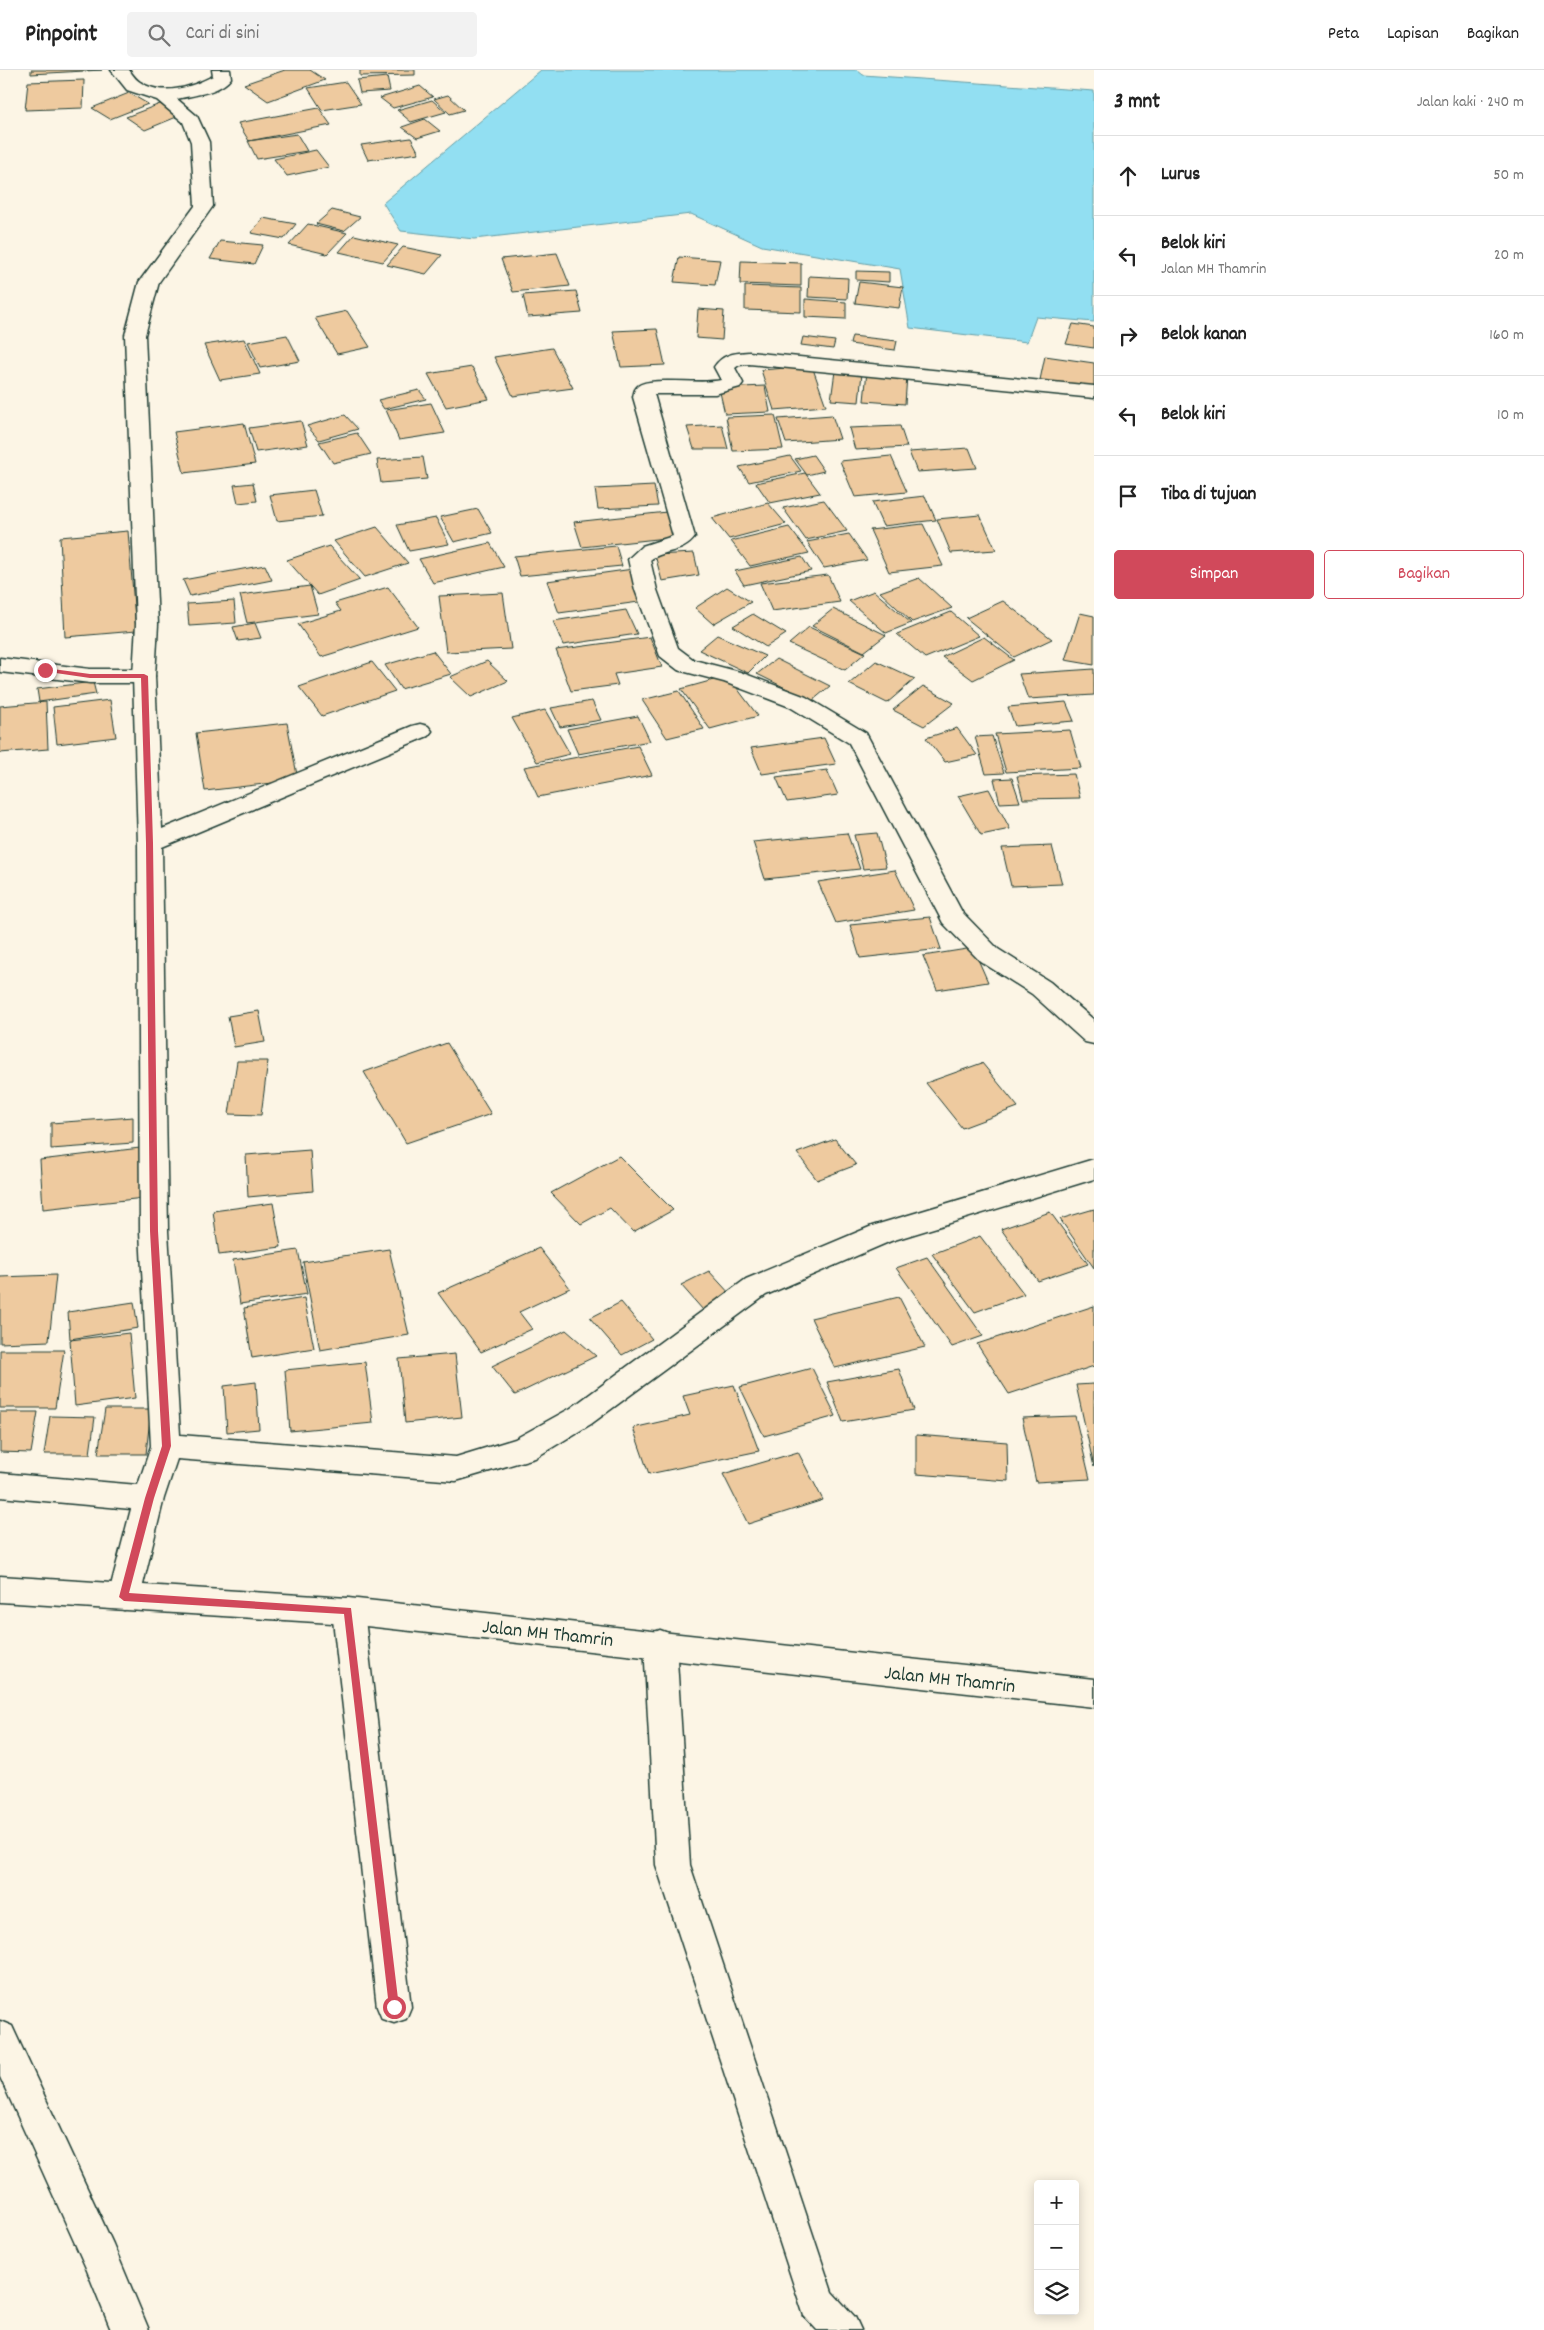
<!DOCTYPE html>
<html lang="id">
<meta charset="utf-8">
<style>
body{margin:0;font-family:Dekko,sans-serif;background:#f2f2f2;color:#222}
.controls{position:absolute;right:15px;bottom:15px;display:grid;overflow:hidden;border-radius:5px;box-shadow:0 2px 12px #0003}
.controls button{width:45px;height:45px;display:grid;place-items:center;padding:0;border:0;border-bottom:1px solid #e0e0e0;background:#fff;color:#222;font:25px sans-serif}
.stop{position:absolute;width:15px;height:15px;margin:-11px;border:4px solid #d1495b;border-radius:50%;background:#fff}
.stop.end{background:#d1495b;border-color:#fff;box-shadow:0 1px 5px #0008}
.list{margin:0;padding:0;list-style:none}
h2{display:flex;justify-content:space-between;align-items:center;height:65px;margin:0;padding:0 20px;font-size:21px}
h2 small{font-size:16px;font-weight:400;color:#767676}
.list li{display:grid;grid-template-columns:32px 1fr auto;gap:15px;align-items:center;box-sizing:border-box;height:80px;padding:0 20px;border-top:1px solid #e0e0e0}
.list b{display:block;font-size:19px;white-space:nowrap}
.list p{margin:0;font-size:16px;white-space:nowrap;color:#767676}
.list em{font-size:16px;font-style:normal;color:#767676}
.actions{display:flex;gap:10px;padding:15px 20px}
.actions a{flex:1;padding:11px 0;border:1px solid #d1495b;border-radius:5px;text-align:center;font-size:18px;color:#d1495b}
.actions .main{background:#d1495b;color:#fff}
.icon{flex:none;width:28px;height:28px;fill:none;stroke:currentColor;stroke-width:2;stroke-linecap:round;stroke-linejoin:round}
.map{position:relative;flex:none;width:1094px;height:2260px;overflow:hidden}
header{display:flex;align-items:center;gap:30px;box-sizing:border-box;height:70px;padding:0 25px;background:#fff;border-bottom:1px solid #e0e0e0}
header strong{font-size:24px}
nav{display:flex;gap:28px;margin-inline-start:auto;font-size:18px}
.search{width:350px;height:45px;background:#f2f2f2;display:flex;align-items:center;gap:12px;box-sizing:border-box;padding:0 18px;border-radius:5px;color:#767676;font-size:19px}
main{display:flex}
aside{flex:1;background:#fff}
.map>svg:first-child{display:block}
</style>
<header>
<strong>Pinpoint</strong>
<div class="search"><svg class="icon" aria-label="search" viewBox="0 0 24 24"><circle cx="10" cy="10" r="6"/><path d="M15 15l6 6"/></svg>Cari di sini</div>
<nav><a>Peta</a><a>Lapisan</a><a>Bagikan</a></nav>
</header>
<main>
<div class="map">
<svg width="1094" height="2260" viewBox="0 0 1094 2260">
<rect width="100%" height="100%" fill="#fcf5e5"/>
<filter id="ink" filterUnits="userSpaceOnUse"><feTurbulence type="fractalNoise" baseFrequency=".02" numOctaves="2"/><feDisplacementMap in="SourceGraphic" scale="10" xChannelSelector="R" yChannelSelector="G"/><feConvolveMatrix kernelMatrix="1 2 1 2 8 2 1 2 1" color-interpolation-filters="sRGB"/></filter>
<g filter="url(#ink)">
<!-- water -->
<path fill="#92dff2" stroke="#649ea6" d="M541 0H857L863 5 1094 21V252L1036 247 1027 272 910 258 900 199 762 176 691 144 474 169 401 161 383 133Z"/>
<!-- building -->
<path fill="#eeca9f" stroke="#1f3d34" d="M31 0H102L31 4Z
M285 0H310L325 10 268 31 244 14Z
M360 0H415V5L360 6Z
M387 7 390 21 360 23 357 10Z
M84 10 83 38 25 40 28 12Z
M346 12 361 34 322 40 308 18Z
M420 16 433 27 393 38 380 28Z
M129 23 148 34 110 49 92 38Z
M448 25 464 40 450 44 434 29Z
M432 30 446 42 411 52 397 40Z
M160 34 179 46 145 60 126 47Z
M319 38 331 55 249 71 238 53Z
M425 49 440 61 417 68 402 57Z
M297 64 307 81 257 89 248 71Z
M411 68 419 83 368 90 361 75Z
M316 80 329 97 287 106 274 89Z
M332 140 360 147 344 161 316 154Z
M263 148 296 154 284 169 251 163Z
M308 154 347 163 327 184 289 175Z
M354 165 398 175 383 192 339 182Z
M220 171 263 175 254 194 210 189Z
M403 177 442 185 426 204 387 195Z
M557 183 570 216 513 222 501 189Z
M679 187 720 190 715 215 674 212Z
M741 191 801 193V216L740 214Z
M856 201 889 202V212L856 210Z
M809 206 848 208 847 229 808 227Z
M859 212 903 217 899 238 855 233Z
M745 216 801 218V242L745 240Z
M576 221 582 243 528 247 523 225Z
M805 229 846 232V249L805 247Z
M698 239 724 241 722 270 696 268Z
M347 241 370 277 337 284 315 248Z
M1073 254 1094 257V278L1066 274Z
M657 259 665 295 621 297 613 261Z
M287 265 300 291 260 298 248 272Z
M852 266 897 271 895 280 850 274Z
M803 267 835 271 833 279 801 275Z
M244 269 260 304 220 310 204 275Z
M552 278 573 318 513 326 494 287Z
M1045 286 1094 293V317L1040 310Z
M812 296 826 336 774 340 761 300Z
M472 297 489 329 446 337 428 304Z
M835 301 862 303 859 332 831 330Z
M867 301 907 305 905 334 864 331Z
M765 316 770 342 725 344 719 318Z
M419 320 426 329 384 339 378 330Z
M431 333 445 363 399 370 386 340Z
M345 345 358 359 319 370 307 356Z
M775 345 783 379 733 381 726 347Z
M832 345 840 369 786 373 778 349Z
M301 351 308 375 256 382 249 358Z
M244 353 255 394 184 403 174 362Z
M722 355 728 379H694L687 357Z
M900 356 907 377 855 380 849 358Z
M357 363 371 384 333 393 319 372Z
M969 378 977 398 917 402 909 382Z
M813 385 824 401 807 405 795 389Z
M790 386 801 401 749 412 739 397Z
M891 386 907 422 855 427 840 391Z
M423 387 427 409 381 413 377 390Z
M805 403 820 423 770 433 756 413Z
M253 413 257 431 238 433 234 415Z
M654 416 658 436 598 439 595 419Z
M314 420 322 446 277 451 270 425Z
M925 426 936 450 883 456 872 432Z
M824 430 847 461 806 470 783 438Z
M768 433 786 454 729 469 712 448Z
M478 439 492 463 454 472 440 447Z
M667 442 676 467 582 477 574 452Z
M980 445 996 480 951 483 937 449Z
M436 448 449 474 409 481 397 455Z
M923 454 943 496 889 502 870 460Z
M377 457 408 493 365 507 334 471Z
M789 457 809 483 750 496 731 471Z
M128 461 136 561 65 567 60 467Z
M849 464 867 490 824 498 807 472Z
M490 473 504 497 433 513 419 489Z
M329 476 360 510 318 525 287 490Z
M616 476 622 496 520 506 514 486Z
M694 483 699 505 662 511 655 485Z
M802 487 811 501 744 515 735 501Z
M265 495 272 510 190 526 183 510Z
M633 499 646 531 559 543 547 511Z
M828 505 840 532 772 541 760 513Z
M919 508 952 538 912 552 880 522Z
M310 516 318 544 247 553 240 525Z
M388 517 418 557 321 587 298 554 341 541 335 533Z
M727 517 751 532 713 554 695 538Z
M874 521 911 553 886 563 849 531Z
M503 523 511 579 446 582 439 526Z
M234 531 236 553 189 556 187 534Z
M1003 531 1052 569 1014 587 966 548Z
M833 539 886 565 864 582 812 556Z
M626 540 637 564 563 575 553 551Z
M951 542 979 566 925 588 897 564Z
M1080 543 1094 546V595L1065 590Z
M753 544 786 564 766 577 733 556Z
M255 553 261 568 238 571 233 557Z
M809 557 865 583 845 600 789 574Z
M717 565 765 586 748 603 699 580Z
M650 567 662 597 614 604 618 615 571 621 556 580Z
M984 567 1014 590 973 610 942 587Z
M433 581 451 604 401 619 385 595Z
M776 589 830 616 812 631 757 604Z
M487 591 508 611 471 627 450 607Z
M876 591 915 609 887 633 849 614Z
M372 592 395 621 322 646 299 617Z
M1094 599V625L1028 629 1019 604Z
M728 606 758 646 710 659 681 619Z
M93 612 96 624 39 632 37 619Z
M923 616 954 633 924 656 893 640Z
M679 621 704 659 667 668 642 630Z
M110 630 116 667 57 674 53 637Z
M592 631 601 650 560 657 551 638Z
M46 632 48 679 0 683V636Z
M1066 632 1074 651 1015 656 1008 637Z
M545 640 570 684 537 692 512 648Z
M638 646 650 671 578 684 567 659Z
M287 653 298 710 205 721 196 663Z
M957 658 977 685 945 692 926 668Z
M1070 660 1081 698 1006 702 995 664Z
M992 666 1004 703 986 704 975 667Z
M824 668 836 694 762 704 751 678Z
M638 676 652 705 538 727 524 697Z
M827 700 838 725 787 732 776 707Z
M1074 704 1080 728 1023 729 1017 706Z
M1012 708 1020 732 1000 733 994 709Z
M989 719 1010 759 981 765 958 726Z
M847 763 860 799 765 809 753 772Z
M877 763 886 797 863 799 854 765Z
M1052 776 1062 814 1011 816 1002 778Z
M895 800 914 840 836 853 818 812Z
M930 847 941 879 860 888 850 855Z
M973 878 988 912 937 920 923 886Z
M259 941 265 972 234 977 228 946Z
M447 973 491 1044 406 1073 364 1002Z
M237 991H268L261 1045 229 1044Z
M982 993 1018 1037 962 1058 926 1013Z
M133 1047V1073L51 1079V1053Z
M835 1069 856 1095 817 1110 797 1083Z
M140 1078 144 1128 43 1139 40 1090Z
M310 1080 313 1121 248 1127 246 1085Z
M619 1086 673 1140 633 1162 610 1138 581 1154 551 1123Z
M273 1133 281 1177 219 1185 213 1141Z
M1094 1139V1198L1060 1149Z
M1050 1142 1088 1194 1038 1211 1001 1159Z
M980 1166 1024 1224 975 1242 932 1184Z
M539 1178 570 1218 519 1242 532 1259 481 1282 438 1223Z
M389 1179 409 1265 320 1280 303 1192Z
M298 1180 307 1224 240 1234 233 1190Z
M927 1187 983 1266 952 1277 896 1198Z
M709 1201 731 1225 703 1240 681 1215Z
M56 1205 49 1271 0 1273V1207Z
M899 1227 925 1277 835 1298 811 1248Z
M304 1228 314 1278 252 1288 244 1238Z
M134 1232 138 1258 70 1269 68 1242Z
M621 1232 652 1269 622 1285 590 1248Z
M1094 1236V1296L1009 1324 977 1274Z
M566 1260 596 1286 515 1325 492 1296Z
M129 1263 135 1328 75 1336 70 1270Z
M0 1280H64L55 1338H0Z
M455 1284 462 1347 405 1353 399 1289Z
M365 1292 373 1353 290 1361 285 1300Z
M812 1298 836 1346 764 1366 740 1317Z
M899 1299 914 1340 843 1352 827 1312Z
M256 1312 259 1359 227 1362 224 1316Z
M1094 1314V1397L1076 1315Z
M734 1315 759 1381 649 1404 633 1358 690 1345 683 1326Z
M105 1339H151L146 1384H98Z
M0 1342H38L31 1383 0 1382Z
M50 1346 95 1347 90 1384H44Z
M1075 1346 1090 1409 1036 1412 1022 1348Z
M916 1365 1007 1372 1008 1411 916 1404Z
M798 1382 823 1430 748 1454 723 1404Z"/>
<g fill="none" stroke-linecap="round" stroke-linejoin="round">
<!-- service casing -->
<g stroke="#1f3d34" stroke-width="3">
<path id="service" d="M0 588 90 599H144L152 601 155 606 152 611 144 613H90L0 602Z
M348 1528 359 1532 364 1541 411 1937 406 1949 394 1953 382 1949 377 1937 332 1541 337 1532Z"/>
</g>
<!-- minor casing -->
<g stroke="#1f3d34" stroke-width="3">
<path id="minor" d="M111 0H129C132 4 136 10 140 12 162 27 192 17 213 6L212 0H230L231 8C220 23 193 25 177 29L197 46 209 72 213 136 159 212 145 265 158 554 155 606 162 759 412 656 420 654 428 656 432 661 428 666 162 777 168 1161 180 1365 456 1387 515 1369 571 1338 746 1209 872 1156 1094 1089V1109L891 1171 766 1225 591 1354 535 1388 524 1391 456 1411 177 1389 164 1428 140 1527 135 1536 124 1540 113 1536 108 1527 131 1439 0 1427V1403L138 1415 151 1376 140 1161 138 773 133 606 136 554 125 265 139 212 195 136 191 72 183 52 157 30 127 20Z
M749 282 1094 316V328L749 294 739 295 735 298 743 313 740 317 715 324H654L695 467C683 484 665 479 650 490L657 520 678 578 694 590 740 602 806 627 866 663 962 842 998 879 1050 912 1094 950V974L1085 972 1032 924 980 891 943 853 849 673 790 637 724 612 678 600 660 586 635 520 628 489 642 476 673 466 633 327C634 323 634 319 638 316 650 306 702 315 721 310L714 297C723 284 734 283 749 282Z
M660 1560 671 1564 676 1574 690 1795 832 2222 855 2247 861 2260H817L804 2246 656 1795 644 1574 649 1564Z
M0 1951 12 1956 113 2174 149 2260H111L86 2198 0 2007Z"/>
</g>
<!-- tertiary casing -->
<g stroke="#1f3d34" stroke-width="3">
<path id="tertiary" d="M0 1506 348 1528 1094 1609V1637L348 1554 0 1532Z"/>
</g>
<!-- service -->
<use href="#service" fill="#fcf5e5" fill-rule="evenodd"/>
<!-- minor -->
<use href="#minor" fill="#fcf5e5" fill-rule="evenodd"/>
<!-- tertiary -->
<use href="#tertiary" fill="#fcf5e5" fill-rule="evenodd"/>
</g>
</g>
<!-- route -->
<path fill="#d1495b" d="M45 598 90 604H144L148 606 153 773 158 1161 171 1376 154 1428 129 1523 351 1538 399 1937 394 1942 389 1937 344 1544 124 1531 119 1527 145 1428 162 1376 150 1161 146 773 141 608H90L42 601Z"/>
<g text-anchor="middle" stroke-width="4" stroke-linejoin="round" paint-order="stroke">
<!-- street labels -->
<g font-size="20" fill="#1f3d34" stroke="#fcf5e5">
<text transform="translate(548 1562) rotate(6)" y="7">Jalan MH Thamrin</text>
<text transform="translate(950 1608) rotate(6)" y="7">Jalan MH Thamrin</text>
</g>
</g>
</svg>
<div class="controls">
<button>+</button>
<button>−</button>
<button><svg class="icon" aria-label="layers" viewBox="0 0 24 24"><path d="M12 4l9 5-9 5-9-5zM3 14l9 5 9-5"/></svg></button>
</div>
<div class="stop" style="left:394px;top:1937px"></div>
<div class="stop end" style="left:45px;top:600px"></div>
</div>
<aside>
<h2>3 mnt<small>Jalan kaki · 240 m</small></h2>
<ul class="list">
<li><svg class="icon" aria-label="ahead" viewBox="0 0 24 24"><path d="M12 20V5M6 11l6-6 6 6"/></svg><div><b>Lurus</b></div><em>50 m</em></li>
<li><svg class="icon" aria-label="left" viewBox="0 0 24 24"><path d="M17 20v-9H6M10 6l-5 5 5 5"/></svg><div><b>Belok kiri</b><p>Jalan MH Thamrin</p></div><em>20 m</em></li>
<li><svg class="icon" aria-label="right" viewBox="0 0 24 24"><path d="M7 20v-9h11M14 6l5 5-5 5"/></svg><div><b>Belok kanan</b></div><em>160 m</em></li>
<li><svg class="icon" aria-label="left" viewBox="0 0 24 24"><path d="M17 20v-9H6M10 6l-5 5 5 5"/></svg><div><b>Belok kiri</b></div><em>10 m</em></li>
<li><svg class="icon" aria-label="arrive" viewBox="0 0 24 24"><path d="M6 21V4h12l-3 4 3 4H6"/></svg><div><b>Tiba di tujuan</b></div></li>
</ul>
<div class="actions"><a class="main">Simpan</a><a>Bagikan</a></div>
</aside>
</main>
